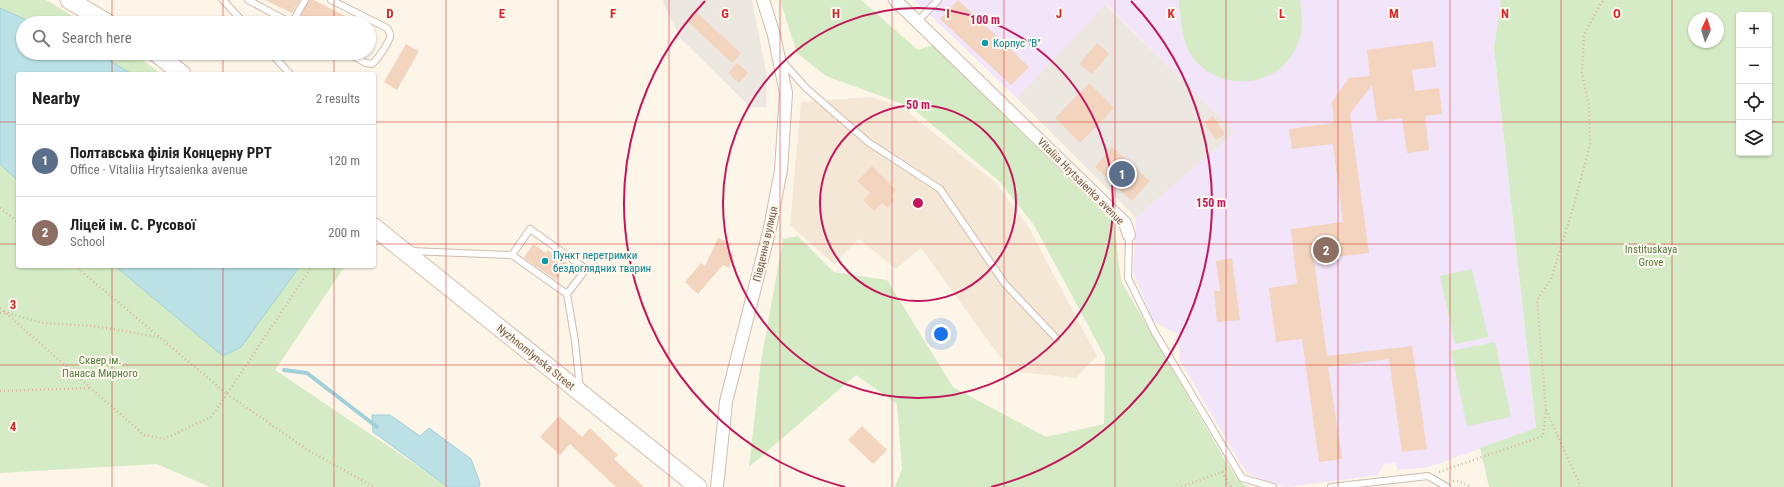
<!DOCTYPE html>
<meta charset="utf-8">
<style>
body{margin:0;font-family:"Roboto Condensed",sans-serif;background:#f2f2f2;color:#202124}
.controls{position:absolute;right:12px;top:12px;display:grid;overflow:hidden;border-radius:4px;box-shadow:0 1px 3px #0004}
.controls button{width:36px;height:36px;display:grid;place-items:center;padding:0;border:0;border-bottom:1px solid #e0e0e0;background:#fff;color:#202124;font:20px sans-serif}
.compass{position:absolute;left:1688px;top:12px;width:36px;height:36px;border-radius:50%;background:#fff;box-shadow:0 1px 3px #0004;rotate:4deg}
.you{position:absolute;left:941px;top:334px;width:14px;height:14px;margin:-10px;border:3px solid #fff;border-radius:50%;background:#1a73e8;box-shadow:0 0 0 6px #1a73e833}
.badge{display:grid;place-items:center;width:26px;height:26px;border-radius:50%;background:#e86f4c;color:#fff;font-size:13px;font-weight:700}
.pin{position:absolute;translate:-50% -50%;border:2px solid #fff;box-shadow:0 1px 4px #0006}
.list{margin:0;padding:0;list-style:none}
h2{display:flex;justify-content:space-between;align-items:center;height:52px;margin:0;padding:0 16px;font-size:17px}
h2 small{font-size:13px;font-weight:400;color:#757577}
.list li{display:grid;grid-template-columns:26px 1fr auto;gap:12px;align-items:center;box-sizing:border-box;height:72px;padding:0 16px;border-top:1px solid #e0e0e0}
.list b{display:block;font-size:15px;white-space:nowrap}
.list p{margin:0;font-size:13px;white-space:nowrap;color:#757577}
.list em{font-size:13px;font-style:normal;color:#757577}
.icon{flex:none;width:22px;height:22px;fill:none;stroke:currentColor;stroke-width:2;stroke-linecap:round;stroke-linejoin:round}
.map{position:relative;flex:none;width:1784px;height:487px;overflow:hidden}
.search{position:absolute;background:#fff;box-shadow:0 1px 3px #0004;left:16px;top:16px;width:360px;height:44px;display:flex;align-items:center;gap:10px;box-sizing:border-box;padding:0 14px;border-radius:22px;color:#757577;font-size:15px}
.panel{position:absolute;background:#fff;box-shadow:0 1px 3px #0004;left:16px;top:72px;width:360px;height:196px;border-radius:4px}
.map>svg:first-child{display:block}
</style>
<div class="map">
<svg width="1784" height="487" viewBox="0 0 1784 487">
<rect width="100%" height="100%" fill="#fdf5e8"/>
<!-- residential -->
<path fill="#f5e7d6" d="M871 97 903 108 996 183 1029 228 1097 356 1076 378 1010 371 921 248 896 269 859 239 834 264 790 225 801 102Z"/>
<!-- industrial -->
<path fill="#ede7e1" d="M662 0H752L767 76 766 107H750L680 38Z
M1105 4 1235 132 1136 218 1017 98Z"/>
<!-- education -->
<path fill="#f2e4f9" d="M914 0H1501L1494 48 1536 429 1429 467 1398 470 1395 463 1384 464 1378 475 1287 487 1263 481 1245 471 1180 361 1179 335 1153 321 1133 272 1136 218 1235 132 1106 4 1017 98Z"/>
<!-- green -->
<path fill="#d5ebc5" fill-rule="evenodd" d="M0 0H46L84 23H23V53H134L161 74H18V266H345L275 370 449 487H210L157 464 0 473Z
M780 0H861L918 50 932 45 1114 223 1121 281 1225 460 1237 479 1248 487H895L902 469 897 404 856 375 749 467 761 361 783 239 798 236 834 272 887 280 953 387 1046 437 1104 424 1105 357 1034 225 999 181 911 107 826 76 797 53Z
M1179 0H1300C1302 17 1304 32 1296 48 1277 89 1218 93 1192 56 1181 40 1181 19 1179 0Z
M1501 0H1784V487H1489L1480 448 1536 428 1494 48ZM1739 15H1769V153H1739ZM1694 18H1718V42H1694Z
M1472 269 1488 337 1455 344 1440 276Z
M1495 342 1511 417 1467 426 1451 351Z"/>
<!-- water -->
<path fill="#bbe1e7" stroke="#a1d0d9" d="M0 8 33 23H23V53H97L132 74H18V181L0 164Z
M115 266H300L241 347 223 356Z
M372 415H390L420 436 429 428 471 459 480 483 479 487H448L373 432Z"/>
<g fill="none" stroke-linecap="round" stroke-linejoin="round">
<!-- stream -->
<path stroke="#a1d0d9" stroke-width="4" d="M284 370 307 373 377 427"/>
</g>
<!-- building -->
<path fill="#f3d4bf" d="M265 0H300L292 13Z
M309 0H314L359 23H312L300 17Z
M958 0 1029 67 1011 85 940 19Z
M696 12 741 53 732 63 687 21Z
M1433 41 1436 67 1412 70 1415 91 1439 88 1442 114 1425 116 1429 150 1407 153 1402 118 1377 121 1372 85 1350 114 1369 253 1314 260 1327 356 1412 346 1427 449 1402 452 1389 359 1328 367 1342 459 1319 462 1302 339 1276 342 1269 288 1297 284 1291 229 1343 222 1333 144 1292 149 1289 129 1334 123 1332 102 1349 78 1370 76 1367 50Z
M1097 43 1109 54 1092 74 1079 64Z
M406 44 419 51 397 90 384 82Z
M737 63 748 73 739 83 728 73Z
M1089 83 1114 108 1080 143 1055 118Z
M1213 116 1225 134 1216 140 1204 123Z
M1112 147 1150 181 1132 201 1095 167Z
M872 166 896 190 891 196 895 200 888 208 882 203 874 211 863 200 870 193 857 181Z
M718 238 731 243 727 251 734 255 729 268 723 265 698 294 685 282 701 263 705 266Z
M533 244 546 253 547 250 567 263 556 280 524 258Z
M1232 258 1240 320 1217 322 1214 291H1220L1216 261Z
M559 416 582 437 590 428 618 455 614 459 644 487H616L570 444 560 455 540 437Z
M862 426 887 450 873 464 848 440Z"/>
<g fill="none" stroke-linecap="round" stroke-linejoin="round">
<!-- lane casing -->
<g stroke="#cfbcad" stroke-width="8">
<path id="lane" d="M223 0 244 23
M248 0 291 23
M331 0 387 28C389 31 391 33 390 37 388 44 377 60 372 64L366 63 347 53
M917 22 938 0
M292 23 305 0
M271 53 290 74
M782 61 806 88 868 142 940 189 1005 284 1056 338
M1129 235 1128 278 1155 333 1242 478 1273 487
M410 251 512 255 567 294 575 341 580 389
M512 255 530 229 586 269 567 294
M1331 487 1428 476 1447 487"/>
</g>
<!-- street casing -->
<g stroke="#cfbcad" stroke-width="14">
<path id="street" d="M895 0 1125 223 1129 235
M717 487 726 402 770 228 781 170 786 93 774 35 763 0"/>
</g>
<!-- secondary casing -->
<g stroke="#d5bfad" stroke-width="19">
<path id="secondary" d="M69 0 108 23
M156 53 182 74
M374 227 698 487"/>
</g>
<!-- path -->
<path stroke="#d8b7a1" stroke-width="2.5" stroke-dasharray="1 3" stroke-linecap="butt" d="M0 208 18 222
M75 266 227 394 312 266
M0 308 144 435 164 439 211 417 227 394 308 450 374 487
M0 313 4 312 43 323 94 326 158 337
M0 391 89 388
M1546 410 1581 487
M1222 472 1231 487
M1439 472 1543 436 1546 410 1537 300 1551 279 1574 205 1590 144 1589 106 1582 73 1584 35 1601 3 1605 0
M1453 481H1459L1471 487
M1181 487 1222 472 1226 468"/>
<!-- lane -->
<use href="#lane" stroke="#fff" stroke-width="6"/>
<!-- street -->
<use href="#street" stroke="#fff" stroke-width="12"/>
<!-- secondary -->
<use href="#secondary" stroke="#fff" stroke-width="17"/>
</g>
<!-- grid -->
<path fill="none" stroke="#d62828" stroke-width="1" stroke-opacity="0.55" d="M112 0V23M223 0V23M334 0V23M446 0V487M558 0V487M669 0V487M780 0V487M892 0V487M1004 0V487M1115 0V487M1226 0V487M1338 0V487M1450 0V487M1561 0V487M1672 0V487M112 53V74M223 53V74M334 53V74M0 122H18M374 122H1739M1769 122H1784M0 244H18M374 244H1784M112 266V487M223 266V487M334 266V487M0 365H1784"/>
<!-- distance rings -->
<g fill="none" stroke="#c2185b" stroke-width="2">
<circle cx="918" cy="203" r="98"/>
<circle cx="918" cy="203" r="195"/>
<path d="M845 487A293 293 0 0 1 705 1M1131 1A293 293 0 0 1 991 487"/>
</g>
<!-- markers -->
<g fill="#0f9aa8" stroke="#fff9ef" stroke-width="1.5">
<circle cx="985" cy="43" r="4"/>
<circle cx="545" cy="261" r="4"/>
</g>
<g text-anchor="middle" stroke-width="4" stroke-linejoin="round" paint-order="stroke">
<!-- culture labels -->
<g font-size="11" fill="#0d838f" stroke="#fff9ef" text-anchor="start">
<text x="993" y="47">Корпус "В"</text>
<text x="553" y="259">Пункт перетримки<tspan x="553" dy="13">бездоглядних тварин</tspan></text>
</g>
<!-- street labels -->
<g font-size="11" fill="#785b4b" stroke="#fff9ef">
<text transform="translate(1081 181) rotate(45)" y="4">Vitaliia Hrytsaienka avenue</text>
<text transform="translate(765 244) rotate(-77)" y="4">Південна вулиця</text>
<text transform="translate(536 357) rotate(39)" y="4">Nyzhnomlynska Street</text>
</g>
<!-- park labels -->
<g font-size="11" fill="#547e42" stroke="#fff9ef">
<text x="1651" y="253">Іnstituskaya<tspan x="1651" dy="13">Grove</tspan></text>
<text x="100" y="364">Сквер ім.<tspan x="100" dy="13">Панаса Мирного</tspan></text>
</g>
</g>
<g font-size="13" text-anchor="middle" font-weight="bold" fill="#d62828" stroke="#fff9ef" stroke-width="4" stroke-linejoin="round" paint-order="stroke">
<text x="390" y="18">D</text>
<text x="502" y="18">E</text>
<text x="613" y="18">F</text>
<text x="725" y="18">G</text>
<text x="836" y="18">H</text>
<text x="948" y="18">I</text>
<text x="1059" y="18">J</text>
<text x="1171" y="18">K</text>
<text x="1282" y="18">L</text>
<text x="1394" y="18">M</text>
<text x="1505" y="18">N</text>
<text x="1617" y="18">O</text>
<text x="13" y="309">3</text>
<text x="13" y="431">4</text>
</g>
<circle cx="918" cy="203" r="6" fill="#c2185b" stroke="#fff9ef" stroke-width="2"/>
<g font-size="12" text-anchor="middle" font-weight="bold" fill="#c2185b" stroke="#fff9ef" stroke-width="4" stroke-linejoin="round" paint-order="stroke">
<text x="985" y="24">100 m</text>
<text x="918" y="109">50 m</text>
<text x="1211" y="207">150 m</text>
</g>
</svg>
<div class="controls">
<button>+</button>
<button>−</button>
<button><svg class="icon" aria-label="locate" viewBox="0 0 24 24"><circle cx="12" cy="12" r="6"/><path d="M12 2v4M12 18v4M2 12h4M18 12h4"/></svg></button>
<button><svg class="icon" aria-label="layers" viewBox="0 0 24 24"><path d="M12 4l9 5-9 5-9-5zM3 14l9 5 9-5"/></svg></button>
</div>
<svg class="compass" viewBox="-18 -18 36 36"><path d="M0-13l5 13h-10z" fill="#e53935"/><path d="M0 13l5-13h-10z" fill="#757577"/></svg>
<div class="you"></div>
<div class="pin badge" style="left:1122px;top:174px;background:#5c6f8a">1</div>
<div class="pin badge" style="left:1326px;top:250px;background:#8d6e63">2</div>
<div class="search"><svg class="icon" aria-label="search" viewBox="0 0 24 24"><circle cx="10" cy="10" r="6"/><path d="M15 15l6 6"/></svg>Search here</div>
<section class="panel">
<h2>Nearby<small>2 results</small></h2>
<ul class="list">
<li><span class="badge" style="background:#5c6f8a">1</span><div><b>Полтавська філія Концерну РРТ</b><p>Office · Vitaliia Hrytsaienka avenue</p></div><em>120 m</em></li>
<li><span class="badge" style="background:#8d6e63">2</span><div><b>Ліцей ім. С. Русової</b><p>School</p></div><em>200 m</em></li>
</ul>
</section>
</div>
